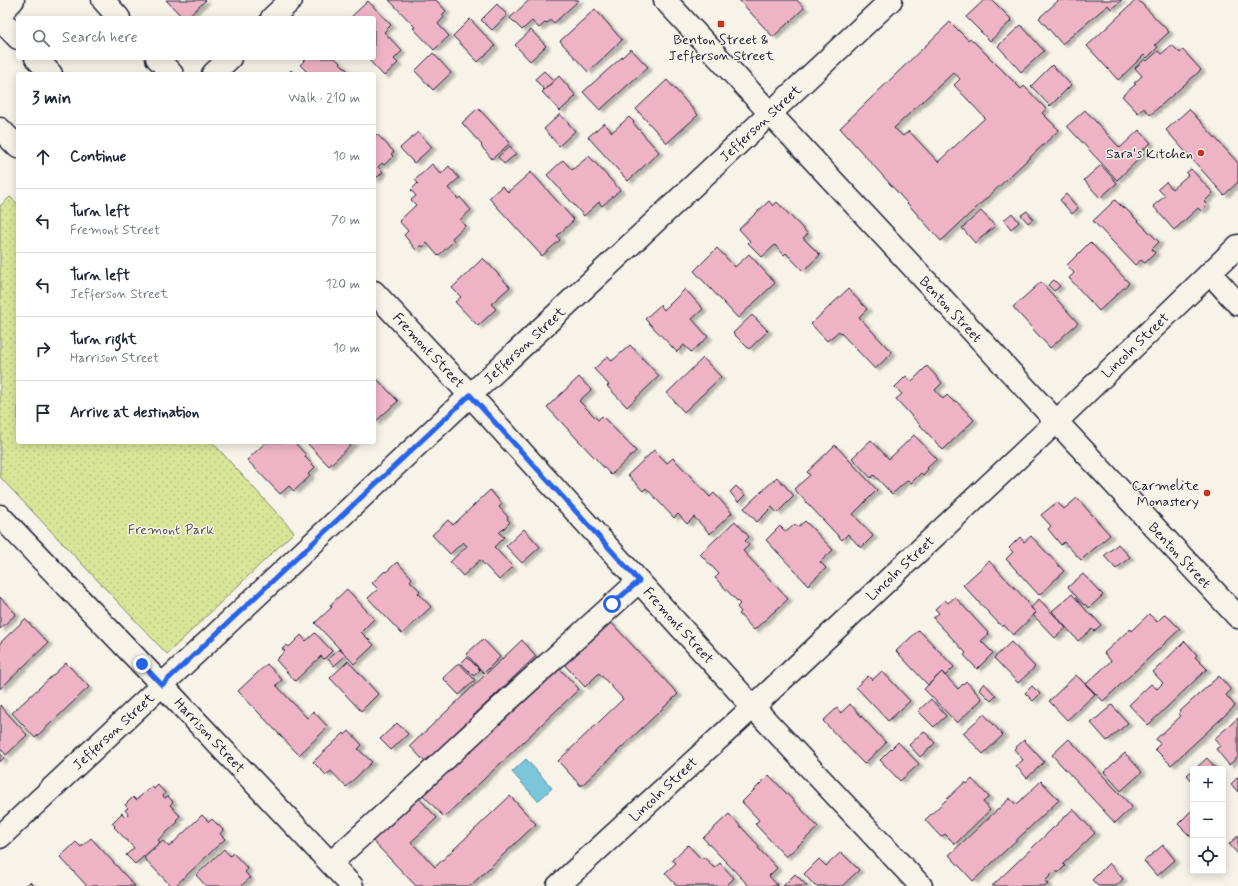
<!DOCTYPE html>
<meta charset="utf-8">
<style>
body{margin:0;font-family:Mynerve,sans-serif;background:#f2f2f3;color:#1f2937}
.controls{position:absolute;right:12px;bottom:12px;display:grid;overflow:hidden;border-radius:4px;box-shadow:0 2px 10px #0003}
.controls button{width:36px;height:36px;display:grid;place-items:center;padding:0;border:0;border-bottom:1px solid #e0e1e3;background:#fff;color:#1f2937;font:20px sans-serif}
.stop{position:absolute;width:12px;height:12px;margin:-9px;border:3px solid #2563eb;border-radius:50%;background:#fff}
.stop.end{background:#2563eb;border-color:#fff;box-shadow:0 1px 4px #0008}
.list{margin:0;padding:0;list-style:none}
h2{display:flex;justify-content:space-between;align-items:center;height:52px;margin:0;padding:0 16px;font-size:17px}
h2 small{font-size:13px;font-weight:400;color:#747a83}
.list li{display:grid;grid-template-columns:26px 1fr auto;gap:12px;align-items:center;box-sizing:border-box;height:64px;padding:0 16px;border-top:1px solid #e0e1e3}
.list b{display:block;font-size:15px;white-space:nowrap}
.list p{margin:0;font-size:13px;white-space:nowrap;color:#747a83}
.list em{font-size:13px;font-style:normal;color:#747a83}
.icon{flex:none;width:22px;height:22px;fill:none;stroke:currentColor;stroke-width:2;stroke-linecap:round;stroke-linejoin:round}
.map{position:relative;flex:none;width:1238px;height:886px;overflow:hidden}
.search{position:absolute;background:#fff;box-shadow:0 2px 10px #0003;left:16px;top:16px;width:360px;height:44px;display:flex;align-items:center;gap:10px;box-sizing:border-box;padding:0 14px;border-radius:4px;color:#747a83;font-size:15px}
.panel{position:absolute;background:#fff;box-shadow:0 2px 10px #0003;left:16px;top:72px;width:360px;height:372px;border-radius:4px}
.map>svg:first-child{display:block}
</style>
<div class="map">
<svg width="1238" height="886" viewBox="0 0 1238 886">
<defs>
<pattern id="park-dots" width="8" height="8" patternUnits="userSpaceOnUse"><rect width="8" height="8" fill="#d9e698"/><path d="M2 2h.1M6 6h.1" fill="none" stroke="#bac584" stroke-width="1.8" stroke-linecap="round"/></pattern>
<filter id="shadow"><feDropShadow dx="4.5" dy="2.5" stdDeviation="1" flood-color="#0004"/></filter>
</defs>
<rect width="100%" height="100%" fill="#f7f3e8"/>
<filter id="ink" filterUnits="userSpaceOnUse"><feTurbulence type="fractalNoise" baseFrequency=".025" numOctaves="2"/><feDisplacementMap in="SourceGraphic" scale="8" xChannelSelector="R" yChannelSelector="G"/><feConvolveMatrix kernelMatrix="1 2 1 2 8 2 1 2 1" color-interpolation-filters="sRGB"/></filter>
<g filter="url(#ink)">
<!-- park -->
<path fill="url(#park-dots)" stroke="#7e846a" d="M10 197 18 204V442H212L294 532 167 654 0 477V206Z"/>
<!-- water -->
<path fill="#7cc6dc" stroke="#58849c" d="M526 759 552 788 538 801 512 772Z"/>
<!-- building -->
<path fill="#eeb4c6" stroke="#22223b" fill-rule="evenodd" filter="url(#shadow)" d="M166 0H206L187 18H183Z
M389 0H436L446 11 442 15 444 17 438 24 449 36 434 50 413 28 415 27Z
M529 0H579L554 23 551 20 547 23 546 22 539 28 532 21 522 30 510 18Z
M739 0H797L804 8 773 37Z
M984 0H992L1012 20 990 41 966 17Z
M1059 0H1122L1111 9 1108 5 1062 44 1039 18Z
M1136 0H1138L1169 32 1155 45 1158 47 1147 58 1144 55 1118 80 1087 46Z
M368 1 391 25 384 32 402 51 394 59 398 63 384 76 367 58H374V18H350Z
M497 4 507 15 492 30 481 20Z
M595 9 622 40 588 72 560 41Z
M470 19 495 46 478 62 453 36Z
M950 22 968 40 970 38 1021 89 1024 86 1046 109 1042 113 1059 130 941 241 840 128ZM954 72 960 79 954 85 985 118 938 162 909 131 903 136 894 128Z
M1021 25 1044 51 1021 72 998 46Z
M531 30 546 46 530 61 515 45Z
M1172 45 1180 53 1183 50 1201 70 1150 115 1144 108 1138 113 1122 96 1136 84 1134 83 1142 76 1135 68 1145 59 1147 61 1158 51 1161 54Z
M631 49 648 67 600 110 583 92Z
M433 53 451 73 433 90 415 71Z
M307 58H335L351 74H309L300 65Z
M1052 65 1071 85 1050 106 1031 86Z
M291 70 295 74H287Z
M544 71 554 81 544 90 535 79Z
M559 76 576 96 560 111 542 92Z
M667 80 698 115 667 143 636 109Z
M478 108 510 143 492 159 481 146 482 145 462 123Z
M1189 109 1238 163V182L1224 195 1166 130Z
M1085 110 1120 148 1139 130 1151 143 1141 151 1144 154 1117 180 1067 126Z
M560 114 575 131 559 146 544 129Z
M629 117 634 122 633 123 659 152 628 181 588 137 604 123 612 132Z
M418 132 432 147 414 163 400 148Z
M377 134 394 152 391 154 393 156 384 165 382 163 378 167 383 172 374 180V137Z
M510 146 516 154 504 164 498 157Z
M589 156 620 190 602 206 599 202 584 216 547 175 563 160 572 170Z
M432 164 441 174 449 166 459 178 448 188 458 199 460 197 471 210 460 220 465 226 452 238 454 241 438 256 427 243 423 247 421 245 416 250 404 235 408 231 399 221 416 205 411 200 416 196 411 190 418 183 415 180Z
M1101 165 1117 183 1100 198 1084 180Z
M1191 169 1213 193 1204 202 1207 205 1201 211 1198 208 1174 230 1153 206 1165 196 1158 189 1166 182 1172 189 1188 175 1186 173Z
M531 172 574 220 557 236 560 240 542 256 489 198 502 186 508 192Z
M1066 194 1078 208 1072 214 1060 200Z
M1115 200 1124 209 1125 208 1159 242 1152 249 1155 253 1145 263 1141 260 1135 265 1093 221Z
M769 201 773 206 777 202 808 234 803 238 820 255 803 271 786 253 784 255 775 245 762 257 748 243 750 241 739 229Z
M981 211 995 226 975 243 962 228Z
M1027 211 1033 219 1028 223 1021 215Z
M1012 213 1019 222 1011 229 1004 220Z
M1090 242 1129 283 1099 311 1069 278 1074 273 1067 265Z
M717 248 735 267 749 254 775 283 738 318 694 271Z
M483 258 510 287 491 304 496 309 478 326 455 302 461 297 452 288Z
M1054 280 1060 286 1054 291 1048 285Z
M1041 282 1078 323 1050 348 1013 307Z
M685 289 703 309 692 319 708 337 691 352 684 345 677 352 645 319 660 305 664 310Z
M848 289 867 309 859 317 892 353 875 369 839 331 827 341 811 324Z
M752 315 768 331 749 349 733 333Z
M630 345 659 376 627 407 607 386 609 385 594 369 608 356 612 361Z
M703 358 721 377 684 412 667 393Z
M927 366 942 383 935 390 943 399 947 395 954 402 956 401 974 420 943 450 896 399 902 394 895 387 906 376 911 382Z
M374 376 398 401 374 423Z
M579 377 591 390 579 401 598 420 602 416 636 451 611 475 547 407Z
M914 435 937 459 927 468 928 469 923 475 921 473 911 483 908 480 892 494 874 475 871 478 852 458 871 440 889 459Z
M266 442H294L306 455 305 457 315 467 308 474 310 476 294 491 289 486 280 494 247 460Z
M306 442H354L329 466Z
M835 445 877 490 853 514 873 536 861 548 848 534 842 540 794 489 810 475 807 472Z
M654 450 667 463 673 458 710 497 714 493 732 513 710 534 694 517 687 524 678 514 674 518 646 488 643 491 628 475Z
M777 477 794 496 777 513 772 507 757 522 744 508Z
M736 486 745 495 738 502 730 492Z
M490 490 502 504 499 507 508 517 507 519 510 522 499 533 504 537 494 547 513 567 499 580 480 560 463 576 450 562 467 546 463 542 450 554 432 535 448 520 453 525Z
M1077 498 1110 535 1081 560 1064 542 1061 545 1048 529 1051 526 1041 515 1057 502 1064 509Z
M735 521 749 537 745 541 749 545 743 551 788 599 754 630 739 614 741 612 737 607 740 604 715 578 719 574 700 554Z
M805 521 833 550 820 562 826 568 808 585 766 540 780 526 786 532 795 524 798 527Z
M524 529 540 547 522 563 506 546Z
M1031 536 1064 571 1039 595 1006 559 1013 552 1009 548 1020 537 1024 542Z
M1118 544 1130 557 1116 569 1104 556Z
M989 561 1028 602 1027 603 1036 613 1013 635 1004 625 1002 627 963 585Z
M397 562 412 578 410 581 420 591 418 593 431 607 402 634 368 598 378 589 372 583 385 571 386 572Z
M1083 574 1103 595 1089 608 1085 604 1084 605 1068 587Z
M347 589 374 619 361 632 374 645 354 664 315 623 332 607 330 605Z
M1072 594 1091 616 1092 615 1101 625 1094 631 1092 629 1078 641 1052 611Z
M0 597 16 614 0 629Z
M955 597 989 634 981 641 993 653 977 669 964 655 966 653 933 618 939 613 935 609 945 600 948 603Z
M1039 599 1066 628 1055 638 1033 615 1036 613 1031 608Z
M1149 614 1157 622 1165 614 1180 629 1103 701 1086 684 1111 661 1104 653 1130 629 1131 631Z
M605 616 678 694 581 786 558 761 623 699 599 673 585 687 560 660Z
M25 619 48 643 0 689V643Z
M919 630 954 667 945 676 942 672 928 685 896 651Z
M315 633 332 651 324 659 321 656 295 681 276 660 285 651 282 649 287 645 289 647 301 635 306 641Z
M483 639 500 657 484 673 466 654Z
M522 640 536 656 425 762 410 746Z
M1185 641 1197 655 1195 657 1207 669 1148 725 1129 705 1151 684 1157 689 1163 683 1153 672Z
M1011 642 1035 667 1018 683 994 658Z
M339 649 346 655 334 666 328 659Z
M467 657 480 670 474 676 461 663Z
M348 661 378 694 361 711 330 678Z
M66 663 89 687 35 738 12 713Z
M459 663 475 680 459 695 443 678Z
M267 664 282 680 276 685 307 718 313 711 328 727 299 755 238 691Z
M555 664 579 689 444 817 420 792Z
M882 671 910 701 888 721 856 687 868 676 872 680Z
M942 672 958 689 966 681 982 699 957 723 924 689Z
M1076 675 1095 694 1067 720 1049 701Z
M1219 676 1231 690 1226 695 1235 706 1171 765 1155 749 1160 744 1156 739 1181 716 1178 713Z
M984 683 996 696 991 701 979 689Z
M1032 686 1040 694 1033 701 1025 693Z
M931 699 946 716 934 727 918 711Z
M850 704 886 743 864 764 823 721 837 708 841 713Z
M0 705 27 735 6 755 0 748Z
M1112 705 1128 723 1107 741 1091 723Z
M984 714 1003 735 983 754 963 733Z
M1238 718V757L1229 765 1216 749 1220 746 1214 739Z
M397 723 408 734 391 750 380 739Z
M349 731 362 745 358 749 372 762 346 787 331 771 326 775 313 762 344 733 345 735Z
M924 731 935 743 920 757 909 745Z
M1069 739 1132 807 1115 823 1052 755Z
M1024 740 1044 762 1027 778 1016 766 1023 760 1014 749Z
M898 742 919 764 900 781 880 760Z
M0 753 4 758 0 762Z
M1125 753 1142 772 1121 791 1104 772Z
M1207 758 1216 769H1195Z
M1193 770V782L1187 775Z
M769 775 818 827 786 857 755 824 759 820 742 802Z
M1238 777V792L1231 784Z
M972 779 989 797 983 802 990 810 955 844 945 834 941 837 925 820 965 782 967 784Z
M1041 781 1059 800 973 881 949 855 1010 798 1016 805Z
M158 785 165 793 163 796 165 798 168 796 173 802 170 805 180 816 176 820 178 822 158 840 160 842 135 864 126 855 134 848 114 827 115 826 112 823 122 813 125 817 128 814 125 810 128 808 125 805 133 797 136 800 152 786 154 789Z
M416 795 437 818 411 842 435 867 510 796 536 824 470 886H416L370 838Z
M1073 809 1095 833 1063 864 1065 866 1058 873 1056 870 1045 881 1048 884 1046 886H992Z
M1193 809V839L1178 824Z
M729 814 759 846 758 848 777 868 769 876 778 886H749L703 838Z
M202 815 209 822 212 819 223 830 220 834 225 839 175 886H171L144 858 163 841 169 847Z
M1238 836V854L1229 844Z
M91 838 135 886H87L60 857 76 842 81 847Z
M688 845 701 859 704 857 714 868 720 863 734 878 726 886H677L665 873 676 863 672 860Z
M1163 845 1175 860 1157 876 1144 861Z
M224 849 230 856 233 853 248 869 245 872 250 878 241 886H206L196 875Z
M841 852 859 870 842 886H815L804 874 819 859 826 866Z
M1109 863 1123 879 1116 886H1098L1092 880Z
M795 874 807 886H783Z
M30 882 34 886H25Z"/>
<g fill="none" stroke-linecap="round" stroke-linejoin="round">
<!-- minor casing -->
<g stroke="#22223b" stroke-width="25">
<path id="minor" d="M103 0 119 18
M0 14 13 0
M272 18 291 0
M0 19 18 38
M36 58 51 74
M157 58 172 74
M213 74 230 58
M0 129 18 147
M1210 273 1238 304
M374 292 470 395 753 707 921 886
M0 516 162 685 352 886
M0 837 891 0
M331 863 444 760 504 704 639 581"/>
</g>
<!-- major casing -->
<g stroke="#22223b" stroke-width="25">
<path id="major" d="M665 0C857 205 1046 412 1238 617
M558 886 753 707 1056 422 1238 246"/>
</g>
<!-- minor -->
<use href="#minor" stroke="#f7f3e8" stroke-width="22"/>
<!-- major -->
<use href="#major" stroke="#f7f3e8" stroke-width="22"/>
</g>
</g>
<g fill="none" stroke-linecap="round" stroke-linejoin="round" filter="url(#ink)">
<!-- route -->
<path stroke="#2563eb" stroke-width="5" d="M142 664 162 685 470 395 639 581 612 604"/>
</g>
<!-- markers -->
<g fill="#c8321e" stroke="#f7f3e8" stroke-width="1.5">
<rect x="717" y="20" width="8" height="8" rx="2"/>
<circle cx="1201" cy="153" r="4"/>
<circle cx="1207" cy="493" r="4"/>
</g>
<g text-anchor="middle" stroke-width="3" stroke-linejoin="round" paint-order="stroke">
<!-- poi labels -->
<g font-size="14" fill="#22223b" stroke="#f7f3e8" text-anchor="end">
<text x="721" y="44" text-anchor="middle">Benton Street &amp;<tspan x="721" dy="16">Jefferson Street</tspan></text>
<text x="1193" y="158">Sara's Kitchen</text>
<text x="1199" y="490">Carmelite<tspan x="1199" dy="16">Monastery</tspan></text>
</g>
<!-- street labels -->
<g font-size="14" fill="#22223b" stroke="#f7f3e8">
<text transform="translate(760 123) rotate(-43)" y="5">Jefferson Street</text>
<text transform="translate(951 309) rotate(47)" y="5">Benton Street</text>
<text transform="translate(524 345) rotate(-43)" y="5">Jefferson Street</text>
<text transform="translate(1135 345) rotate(-44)" y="5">Lincoln Street</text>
<text transform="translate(429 350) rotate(47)" y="5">Fremont Street</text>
<text transform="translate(1180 555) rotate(47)" y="5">Benton Street</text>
<text transform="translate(900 568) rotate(-43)" y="5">Lincoln Street</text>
<text transform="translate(679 625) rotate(48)" y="5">Fremont Street</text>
<text transform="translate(113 731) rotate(-43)" y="5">Jefferson Street</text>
<text transform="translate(210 735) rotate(47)" y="5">Harrison Street</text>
<text transform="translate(663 789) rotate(-43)" y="5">Lincoln Street</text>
</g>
<!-- park labels -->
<g font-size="14" fill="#505352" stroke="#f7f3e8">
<text x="171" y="534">Fremont Park</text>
</g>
</g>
</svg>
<div class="controls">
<button>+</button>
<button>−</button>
<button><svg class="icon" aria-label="locate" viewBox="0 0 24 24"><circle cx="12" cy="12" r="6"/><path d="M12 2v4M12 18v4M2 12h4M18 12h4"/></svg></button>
</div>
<div class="stop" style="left:612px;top:604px"></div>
<div class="stop end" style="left:142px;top:664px"></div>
<div class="search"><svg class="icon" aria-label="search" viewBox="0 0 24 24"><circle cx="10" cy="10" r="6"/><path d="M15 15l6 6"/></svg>Search here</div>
<section class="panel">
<h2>3 min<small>Walk · 210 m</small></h2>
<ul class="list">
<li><svg class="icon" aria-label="ahead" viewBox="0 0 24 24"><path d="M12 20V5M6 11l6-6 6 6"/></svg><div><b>Continue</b></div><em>10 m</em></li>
<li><svg class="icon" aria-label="left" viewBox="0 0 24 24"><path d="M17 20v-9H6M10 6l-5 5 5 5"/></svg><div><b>Turn left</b><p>Fremont Street</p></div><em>70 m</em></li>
<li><svg class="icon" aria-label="left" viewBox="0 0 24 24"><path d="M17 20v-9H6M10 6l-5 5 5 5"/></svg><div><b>Turn left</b><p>Jefferson Street</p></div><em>120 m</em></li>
<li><svg class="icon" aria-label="right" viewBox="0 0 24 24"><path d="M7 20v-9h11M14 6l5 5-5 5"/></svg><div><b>Turn right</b><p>Harrison Street</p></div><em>10 m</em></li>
<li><svg class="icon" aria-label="arrive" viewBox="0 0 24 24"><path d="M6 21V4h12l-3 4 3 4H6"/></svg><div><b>Arrive at destination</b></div></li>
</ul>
</section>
</div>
